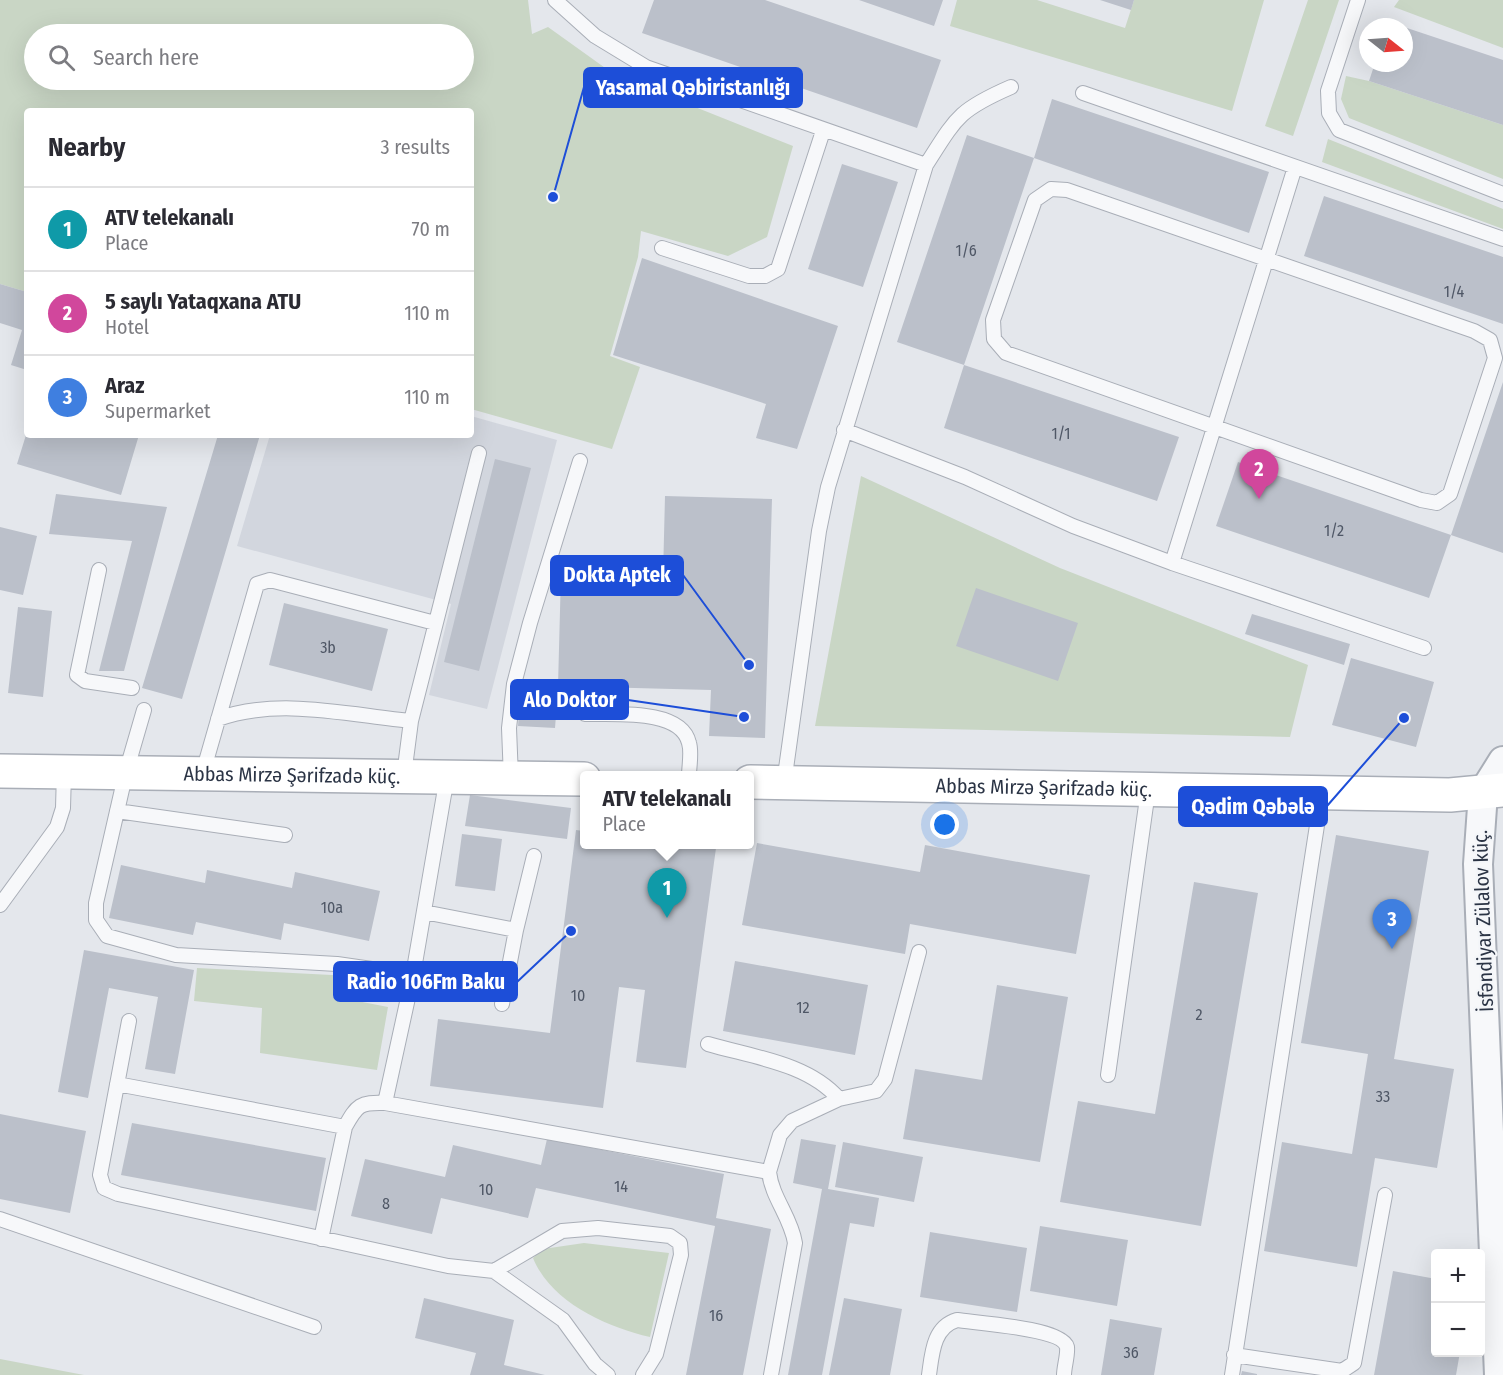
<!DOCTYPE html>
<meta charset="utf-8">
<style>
body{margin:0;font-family:"Fira Sans Condensed",sans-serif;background:#f2f2f3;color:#2b2b33}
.controls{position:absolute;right:18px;bottom:18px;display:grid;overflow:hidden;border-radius:6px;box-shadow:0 6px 24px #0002}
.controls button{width:54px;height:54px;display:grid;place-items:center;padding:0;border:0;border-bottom:2px solid #e1e1e2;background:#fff;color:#2b2b33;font:30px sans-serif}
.compass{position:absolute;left:1359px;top:18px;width:54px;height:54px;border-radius:50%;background:#fff;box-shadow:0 6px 24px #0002;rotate:107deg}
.you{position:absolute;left:945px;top:825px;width:21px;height:21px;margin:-15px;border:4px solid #fff;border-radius:50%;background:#1a73e8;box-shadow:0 0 0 9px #1a73e833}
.badge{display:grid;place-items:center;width:39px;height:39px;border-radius:50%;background:#d1495b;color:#fff;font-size:20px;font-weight:700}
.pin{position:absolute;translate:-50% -50px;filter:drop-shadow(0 2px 3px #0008)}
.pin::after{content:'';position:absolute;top:32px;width:21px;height:18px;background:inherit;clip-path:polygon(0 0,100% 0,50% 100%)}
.popup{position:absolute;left:580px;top:771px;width:174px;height:78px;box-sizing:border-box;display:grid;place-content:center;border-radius:6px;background:#fff;filter:drop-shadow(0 2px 4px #0005);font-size:20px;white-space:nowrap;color:#7c7c81}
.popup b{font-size:22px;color:#2b2b33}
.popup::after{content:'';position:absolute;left:50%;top:100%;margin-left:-12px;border:12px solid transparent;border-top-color:#fff}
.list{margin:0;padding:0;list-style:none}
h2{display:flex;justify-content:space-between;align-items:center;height:78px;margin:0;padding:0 24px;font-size:26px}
h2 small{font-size:20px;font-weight:400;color:#7c7c81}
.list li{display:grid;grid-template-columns:39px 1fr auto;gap:18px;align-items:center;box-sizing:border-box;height:84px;padding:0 24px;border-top:2px solid #e1e1e2}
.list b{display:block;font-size:22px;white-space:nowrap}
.list p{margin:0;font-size:20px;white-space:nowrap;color:#7c7c81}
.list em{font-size:20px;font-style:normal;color:#7c7c81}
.icon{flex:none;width:33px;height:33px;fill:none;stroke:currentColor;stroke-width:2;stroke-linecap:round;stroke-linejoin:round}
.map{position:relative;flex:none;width:1503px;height:1375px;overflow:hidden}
.search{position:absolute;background:#fff;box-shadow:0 6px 24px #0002;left:24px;top:24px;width:450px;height:66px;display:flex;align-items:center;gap:15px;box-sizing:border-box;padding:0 21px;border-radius:33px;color:#7c7c81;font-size:22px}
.panel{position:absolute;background:#fff;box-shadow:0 6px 24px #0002;left:24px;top:108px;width:450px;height:330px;border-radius:6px}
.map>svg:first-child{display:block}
</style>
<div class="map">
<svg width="1503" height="1375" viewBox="0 0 1503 1375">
<rect width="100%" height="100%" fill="#e4e7ec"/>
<!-- built -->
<path fill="#d2d6de" d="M471 416 557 440 487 709 429 695 451 604 237 546 270 435H471Z"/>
<!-- green -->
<path fill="#c9d6c5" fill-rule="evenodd" d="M0 0H528L532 34 548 27 615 75 793 146 767 237 728 256 641 231 638 257 610 356 640 367 612 449 471 409V111H27V292L0 284ZM34 34H464V80H34Z
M957 0H1037L1125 28 1134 0H1264L1232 111 950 26Z
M1308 0H1339L1293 136 1265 126Z
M1399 0H1503V48L1394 7Z
M1346 76 1369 81 1503 125V179L1349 118 1341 99Z
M1328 139 1503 209V229L1322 162Z
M861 476 1060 568 1308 665 1290 737 815 726Z
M197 968 351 976 352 1000 388 1007 377 1070 260 1053 262 1008 194 1001Z
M584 1243 669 1253 650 1337C606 1327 551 1302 533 1258L543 1249Z
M0 1359 84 1375H0Z"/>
<!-- building -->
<path fill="#bbc0ca" d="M654 0H765L941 60 917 128 642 33Z
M859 0H943L934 26Z
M1100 0H1134L1131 10Z
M1389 22 1402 27H1387Z
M1404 27 1503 60V125L1369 81 1375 63H1404Z
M1052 99 1269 172 1249 233 1034 158Z
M967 135 1034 158 964 365 1179 437 1157 501 944 428 964 365 897 342Z
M842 164 898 182 863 287 808 269Z
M1324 196 1503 257V324L1304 256Z
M642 258 838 326 797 449 756 438 766 404 613 355Z
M0 284 27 292V370L11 365 22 330 0 323Z
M1503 382V553L1451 535Z
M26 435H139L121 495 17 464Z
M218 435H260L182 699 142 688Z
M495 459 531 468 479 671 444 662Z
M1238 462 1451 535 1429 598 1216 526Z
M56 494 167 507 124 671H99L132 541 49 534Z
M665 496 772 499 765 738 709 736 711 690 558 686 561 573 663 576Z
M0 527 37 536 23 595 0 590Z
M976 588 1078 623 1058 681 956 646Z
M284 603 388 629 372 691 269 665Z
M18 607 52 611 43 697 8 693Z
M1252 614 1350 644 1344 665 1245 634Z
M1351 658 1434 682 1416 747 1332 725Z
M521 688 558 691 555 728 518 726Z
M470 795 571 808 567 839 465 826Z
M576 830 584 831V844H686L716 848 686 1068 636 1062 645 990 619 987 603 1108 430 1086 438 1019 550 1033Z
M462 834 502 839 495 891 455 886Z
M1336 835 1429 851 1394 1059 1454 1069 1437 1168 1375 1158 1357 1267 1264 1251 1282 1142 1352 1154 1368 1054 1301 1043Z
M757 843 920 872 925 845 1090 875 1076 954 910 924 905 954 742 925Z
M121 865 205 883 207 870 292 888 295 872 380 891 369 941 284 923 281 940 196 922 193 935 109 918Z
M1194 882 1258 893 1201 1226 1060 1202 1078 1101 1155 1114Z
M84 950 194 970 175 1074 145 1069 158 997 109 988 88 1098 58 1092Z
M735 961 868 985 855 1055 723 1031Z
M997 985 1068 997 1040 1162 903 1139 915 1069 982 1080Z
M0 1114 86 1131 70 1213 0 1199Z
M132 1123 326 1158 316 1211 121 1175Z
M547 1139 724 1174 716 1218 771 1229 743 1375H686L715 1226 536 1188 528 1218 441 1198 432 1234 351 1216 365 1159 445 1177 453 1145 541 1165Z
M801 1139 836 1145 828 1189 879 1198 874 1227 850 1223 822 1375H788L822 1189 793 1183Z
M843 1142 923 1157 914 1202 835 1187Z
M1040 1226 1128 1240 1117 1306 1030 1291Z
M930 1232 1027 1248 1017 1312 920 1297Z
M1393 1271 1436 1279V1352H1460L1456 1375H1374Z
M424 1298 514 1320 504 1365 545 1375H470L476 1353 415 1338Z
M844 1298 902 1309 890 1375H829Z
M1110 1319 1162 1328 1154 1375H1101Z
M1242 1371 1257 1374V1375H1241Z"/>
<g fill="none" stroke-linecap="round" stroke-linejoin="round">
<!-- lane casing -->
<g stroke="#a9aeb7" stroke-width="16">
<path id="lane" d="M555 0 595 36 646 67 926 165
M1358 0 1328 91 1329 113 1339 130 1503 194
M1083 93 1503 239
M1051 189 1067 190 1474 331 1490 340 1495 358 1450 494 1437 503 1421 500 1006 353 994 339 993 320 1035 200Z
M662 248 749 276H765L778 269 823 131
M844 430 965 477 1073 526 1172 563 1424 648
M1172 563 1295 167
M99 570 77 675 85 681 132 688
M144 710 126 772 96 903V920L107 936 176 955 337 964 413 975
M585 714C613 715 681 708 689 743 692 752 689 766 689 776
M218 719C278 697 349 715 411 721
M203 772 257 584 270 580 435 623
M404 775 411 721 479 453
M511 778 509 728 514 684 530 623 580 461
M784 783 819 531 828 487 926 165C956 118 958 110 1011 87
M117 811 285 835
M0 905 57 827 63 808 64 772
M424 912 516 930 534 856
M502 1004 516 930
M129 1021 100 1175 104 1188 118 1194 448 1266 494 1271 562 1231 598 1228 670 1236 680 1243 681 1255 656 1354 643 1375
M708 1044C752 1057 808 1063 839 1099
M1108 1075 1148 791
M117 1084 345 1127C357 1105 360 1102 385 1103L769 1172 780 1135 792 1121 839 1099 876 1091 885 1079 919 952
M385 1103 413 975 447 777
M769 1172C772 1198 791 1217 795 1243L771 1375
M0 1219 314 1327
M321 1239 345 1127
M494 1271 563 1320 595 1364 608 1375
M1234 1355 1342 1371 1354 1363 1385 1195
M929 1375C932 1354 933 1327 957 1320 976 1323 1062 1328 1067 1347 1068 1355 1064 1367 1064 1375
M1232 1375 1322 793"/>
</g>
<!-- street casing -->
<g stroke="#a9aeb7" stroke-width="32">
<path id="street" d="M1499 1375 1478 864 1483 793 1503 761"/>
</g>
<!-- secondary casing -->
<g stroke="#a9aeb7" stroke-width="36">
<g id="secondary">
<path id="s1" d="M0 771 584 779"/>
<path id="s2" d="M750 782 1450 795 1503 790"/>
</g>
</g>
<!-- lane -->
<use href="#lane" stroke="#f7f8fa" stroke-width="14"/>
<!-- street -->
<use href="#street" stroke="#f7f8fa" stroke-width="28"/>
<!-- secondary -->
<use href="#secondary" stroke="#fff" stroke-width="33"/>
</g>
<g text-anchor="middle" stroke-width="4.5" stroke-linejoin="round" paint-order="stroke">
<!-- number labels -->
<g font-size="16" fill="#4f5766">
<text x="966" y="256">1/6</text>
<text x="1454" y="297">1/4</text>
<text x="1061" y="439">1/1</text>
<text x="1334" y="536">1/2</text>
<text x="328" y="653">3b</text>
<text x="332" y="913">10a</text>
<text x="578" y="1001">10</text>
<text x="803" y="1013">12</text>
<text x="1199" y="1020">2</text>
<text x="1383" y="1102">33</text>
<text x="621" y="1192">14</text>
<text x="486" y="1195">10</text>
<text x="386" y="1209">8</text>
<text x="716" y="1321">16</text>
<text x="1131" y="1358">36</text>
</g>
<!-- street labels -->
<g font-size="20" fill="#2b3445" stroke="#f4f6f9">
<text dy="7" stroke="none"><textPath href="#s1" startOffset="292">Abbas Mirzə Şərifzadə küç.</textPath></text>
<text dy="7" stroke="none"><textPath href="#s2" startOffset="294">Abbas Mirzə Şərifzadə küç.</textPath></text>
<text transform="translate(1483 921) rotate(-92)" y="7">İsfəndiyar Zülalov küç.</text>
</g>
</g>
<!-- callouts -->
<path fill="none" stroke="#1d4ed8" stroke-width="2" d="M553 197L584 87M749 665L683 575M744 717L628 700M1404 718L1327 806M571 931L517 982"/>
<g fill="#1d4ed8" stroke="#f4f6f9" stroke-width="2">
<circle cx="553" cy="197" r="6"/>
<circle cx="749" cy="665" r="6"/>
<circle cx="744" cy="717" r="6"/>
<circle cx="1404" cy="718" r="6"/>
<circle cx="571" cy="931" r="6"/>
</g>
<g fill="#1d4ed8" stroke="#1d4ed8" stroke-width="2">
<rect x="584" y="68" width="218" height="39" rx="6"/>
<rect x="551" y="556" width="132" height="39" rx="6"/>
<rect x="511" y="680" width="117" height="39" rx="6"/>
<rect x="1179" y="787" width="148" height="39" rx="6"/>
<rect x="334" y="962" width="183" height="39" rx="6"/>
</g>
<g font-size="21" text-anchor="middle" font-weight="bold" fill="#fff">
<text x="693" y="95">Yasamal Qəbiristanlığı</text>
<text x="617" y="582">Dokta Aptek</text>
<text x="570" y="707">Alo Doktor</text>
<text x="1253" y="814">Qədim Qəbələ</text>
<text x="426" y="989">Radio 106Fm Baku</text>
</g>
</svg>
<div class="controls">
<button>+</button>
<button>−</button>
</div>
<svg class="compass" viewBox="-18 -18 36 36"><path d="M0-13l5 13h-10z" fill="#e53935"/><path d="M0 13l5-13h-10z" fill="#7c7c81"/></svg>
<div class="you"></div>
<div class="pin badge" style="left:667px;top:918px;background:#0f9aa8">1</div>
<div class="popup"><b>ATV telekanalı</b>Place</div>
<div class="pin badge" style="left:1259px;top:499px;background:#d1479c">2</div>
<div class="pin badge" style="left:1392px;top:949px;background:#3f7fe0">3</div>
<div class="search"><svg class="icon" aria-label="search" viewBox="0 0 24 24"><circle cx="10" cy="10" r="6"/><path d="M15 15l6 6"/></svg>Search here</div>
<section class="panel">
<h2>Nearby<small>3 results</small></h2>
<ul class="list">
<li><span class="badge" style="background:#0f9aa8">1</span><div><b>ATV telekanalı</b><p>Place</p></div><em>70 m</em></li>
<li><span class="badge" style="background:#d1479c">2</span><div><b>5 saylı Yataqxana ATU</b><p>Hotel</p></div><em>110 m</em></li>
<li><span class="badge" style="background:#3f7fe0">3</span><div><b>Araz</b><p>Supermarket</p></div><em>110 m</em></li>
</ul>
</section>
</div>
